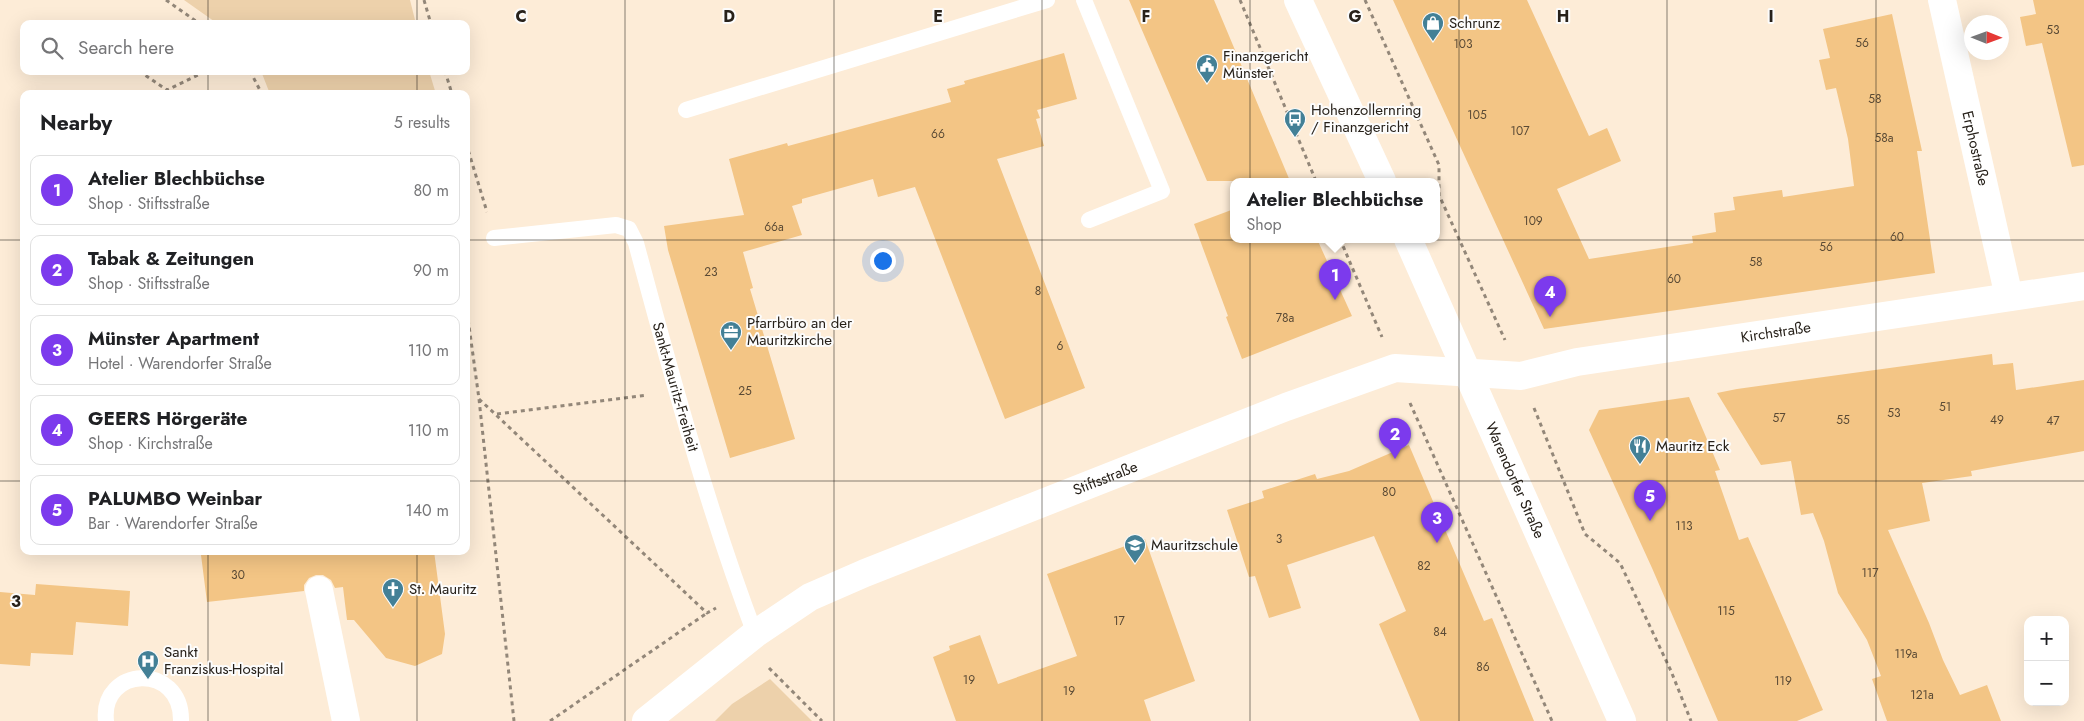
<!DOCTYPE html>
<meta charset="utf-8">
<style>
body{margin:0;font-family:Jost,sans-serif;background:#f2f2f2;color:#202124}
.controls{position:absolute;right:15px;bottom:15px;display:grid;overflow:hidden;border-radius:10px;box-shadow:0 5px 20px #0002}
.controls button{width:45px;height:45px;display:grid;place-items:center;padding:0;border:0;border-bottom:1px solid #e0e0e0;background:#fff;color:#202124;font:25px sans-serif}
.compass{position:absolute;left:1964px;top:15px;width:45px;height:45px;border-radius:50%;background:#fff;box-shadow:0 5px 20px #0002;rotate:91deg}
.you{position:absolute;left:882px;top:260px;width:18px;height:18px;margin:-12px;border:4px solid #fff;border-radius:50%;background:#1a73e8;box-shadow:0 0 0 8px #1a73e833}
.badge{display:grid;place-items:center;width:32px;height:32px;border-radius:50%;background:#7c3aed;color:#fff;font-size:16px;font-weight:700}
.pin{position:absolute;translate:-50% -41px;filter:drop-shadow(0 1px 2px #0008)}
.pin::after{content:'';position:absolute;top:26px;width:18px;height:15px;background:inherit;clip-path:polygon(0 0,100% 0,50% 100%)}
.popup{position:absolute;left:1230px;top:178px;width:210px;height:65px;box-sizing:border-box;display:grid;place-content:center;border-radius:10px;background:#fff;filter:drop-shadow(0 1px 4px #0005);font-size:16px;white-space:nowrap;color:#757577}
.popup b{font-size:19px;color:#202124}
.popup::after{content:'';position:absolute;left:50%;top:100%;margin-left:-10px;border:10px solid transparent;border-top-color:#fff}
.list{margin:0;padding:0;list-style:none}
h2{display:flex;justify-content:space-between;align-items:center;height:65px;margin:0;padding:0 20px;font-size:21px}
h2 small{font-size:16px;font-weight:400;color:#757577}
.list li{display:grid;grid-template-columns:32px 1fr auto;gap:15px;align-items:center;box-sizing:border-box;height:70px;margin:0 10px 10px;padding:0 10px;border:1px solid #e0e0e0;border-radius:10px}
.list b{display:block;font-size:19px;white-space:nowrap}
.list p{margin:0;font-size:16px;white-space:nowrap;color:#757577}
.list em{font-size:16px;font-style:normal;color:#757577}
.icon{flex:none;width:28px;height:28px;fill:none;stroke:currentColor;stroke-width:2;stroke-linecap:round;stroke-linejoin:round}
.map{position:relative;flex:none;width:2084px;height:721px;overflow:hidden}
.search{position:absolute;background:#fff;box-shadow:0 5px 20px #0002;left:20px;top:20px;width:450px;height:55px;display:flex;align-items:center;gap:12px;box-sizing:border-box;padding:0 18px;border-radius:10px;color:#757577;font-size:19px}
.panel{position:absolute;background:#fff;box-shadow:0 5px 20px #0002;left:20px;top:90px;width:450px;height:465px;border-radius:10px}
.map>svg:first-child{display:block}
</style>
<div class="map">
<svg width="2084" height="721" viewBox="0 0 2084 721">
<rect width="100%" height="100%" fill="#fdecd7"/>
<!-- green -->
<path fill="#edd1ab" d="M184 0H410L416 24H218Z
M261 71H429L436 94H270Z
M770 679 812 721H715L732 704Z"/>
<!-- building -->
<path fill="#f3c585" d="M1129 0H1214L1290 181H1207Z
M1393 0H1527L1589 136 1607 128 1621 161 1557 189 1589 259 1693 243 1692 236 1716 232 1714 213 1735 210 1733 197 1782 190 1783 197 1854 186 1848 139 1836 88 1826 90 1819 60 1830 58 1823 29 1892 14 1922 151H1917L1935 273 1544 329Z
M2033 0H2084V165L2072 167 2042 43 2026 46 2020 17 2036 14Z
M1064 53 1077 99 1037 110 1040 118 1036 119 1044 146 997 159 1085 388 1005 419 915 187 878 197 873 179 802 199V203L792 206 802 235 743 252 753 288 750 289 795 439 730 458 668 250 664 226 744 215 729 159 787 143 788 146 951 102 947 89 965 84 964 81Z
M1234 209V239H1317L1352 316 1242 359 1226 317 1228 316 1194 224Z
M1992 354 1993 365 2013 363 2016 390 2084 380V451L1971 471 1972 476 1922 483 1930 521 1888 530 1929 623 1943 660 1960 695 1987 685 2001 721H1887L1872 679 1881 676 1867 640 1838 593 1824 541 1813 513 1801 515 1791 461 1761 465 1717 393 1737 389Z
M1689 397 1720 470 1715 471 1739 540 1748 537 1823 710 1797 721H1718L1652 568 1589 430 1599 410Z
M1409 445 1484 621 1492 618 1534 721H1420L1379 624 1406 611 1374 536 1287 565 1301 608 1269 618 1255 576 1249 577 1227 510 1264 498 1262 491 1315 474 1317 479 1349 471Z
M1145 539 1195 681 1144 700 1151 721H956L933 657 950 650 949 646 980 635 998 684 1077 656 1047 574Z
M233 551H434L445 634 442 654 415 666 386 658 354 620H347L343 587 335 588 331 580 323 575H316L309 578 304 585V591L207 602 201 555Z
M36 584 130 591 128 626 76 622 73 655 31 653 30 666 0 664V592L35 595Z"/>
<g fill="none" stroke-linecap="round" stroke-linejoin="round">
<!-- path -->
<path stroke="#938779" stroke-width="3" stroke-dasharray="4 4" stroke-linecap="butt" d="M166 0 200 24
M424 0 431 24
M1240 0 1316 181
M1365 0 1439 165V195L1505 340
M139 71 167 90 206 71
M250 71 262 94
M445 71 452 94
M466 143 487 212
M1340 239 1382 337
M466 304 479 399 514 721
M479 399 707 613 716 608
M1410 403 1552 721
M1534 408 1585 534 1620 563 1671 671 1691 721
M497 414 647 395
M769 668 822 721
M550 721 707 613"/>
<!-- service -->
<g stroke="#fff" stroke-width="16">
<path d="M1084 0 1162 191 1089 220"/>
<path d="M686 110 1047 0"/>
<path id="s1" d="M494 238 616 225 629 229 636 243C671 374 707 507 755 634"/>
<path d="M106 721C100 666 182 662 181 721"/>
</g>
<!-- minor -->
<g stroke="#fff" stroke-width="28">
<path id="s2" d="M1942 0 2009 297"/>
<path d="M319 590 346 721"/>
<path id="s3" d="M646 721 755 634 810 597 865 573 1286 407 1395 368 1521 376 1577 362 2084 286"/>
</g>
<!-- secondary -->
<g stroke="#fff" stroke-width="28">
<path d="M1298 0 1382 181"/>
<path id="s4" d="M1408 239 1622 721"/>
</g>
</g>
<!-- grid -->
<path fill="none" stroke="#27211a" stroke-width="1" stroke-opacity="0.55" d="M208 0V24M417 0V24M625 0V721M834 0V721M1042 0V721M1250 0V721M1459 0V721M1667 0V721M1876 0V721M208 71V94M417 71V94M0 240H24M466 240H2084M0 481H24M466 481H2084M208 551V721M417 551V721"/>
<!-- icons -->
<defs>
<g id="shop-pin" transform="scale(1.125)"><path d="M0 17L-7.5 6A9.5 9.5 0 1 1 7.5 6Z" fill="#438096" stroke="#fcfcfc"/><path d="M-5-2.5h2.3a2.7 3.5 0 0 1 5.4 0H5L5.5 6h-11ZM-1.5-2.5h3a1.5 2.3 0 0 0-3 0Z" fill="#fff"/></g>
<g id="civic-pin" transform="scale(1.125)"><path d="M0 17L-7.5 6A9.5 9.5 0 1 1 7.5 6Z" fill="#438096" stroke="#fcfcfc"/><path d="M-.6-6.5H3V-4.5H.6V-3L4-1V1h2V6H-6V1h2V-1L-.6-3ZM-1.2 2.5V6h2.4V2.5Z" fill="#fff"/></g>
<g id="bus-pin" transform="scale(1.125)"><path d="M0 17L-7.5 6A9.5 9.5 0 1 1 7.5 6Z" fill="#438096" stroke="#fcfcfc"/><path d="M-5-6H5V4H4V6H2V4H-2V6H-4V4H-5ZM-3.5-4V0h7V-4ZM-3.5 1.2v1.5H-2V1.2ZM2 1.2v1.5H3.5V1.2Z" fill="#fff"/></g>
<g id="office-pin" transform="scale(1.125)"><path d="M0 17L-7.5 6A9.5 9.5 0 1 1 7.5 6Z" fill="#438096" stroke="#fcfcfc"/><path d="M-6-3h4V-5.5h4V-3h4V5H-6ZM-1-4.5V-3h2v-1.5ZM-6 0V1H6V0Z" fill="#fff"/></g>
<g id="restaurant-pin" transform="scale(1.125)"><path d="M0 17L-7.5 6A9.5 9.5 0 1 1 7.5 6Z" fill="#438096" stroke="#fcfcfc"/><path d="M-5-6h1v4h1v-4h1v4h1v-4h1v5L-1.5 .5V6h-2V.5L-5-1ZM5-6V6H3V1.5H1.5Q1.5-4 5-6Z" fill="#fff"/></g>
<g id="school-pin" transform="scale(1.125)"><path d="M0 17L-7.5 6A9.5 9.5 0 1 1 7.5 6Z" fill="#438096" stroke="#fcfcfc"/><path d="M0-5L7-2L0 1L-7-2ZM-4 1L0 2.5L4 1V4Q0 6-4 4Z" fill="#fff"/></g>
<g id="church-pin" transform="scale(1.125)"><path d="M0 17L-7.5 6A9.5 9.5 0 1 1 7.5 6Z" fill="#438096" stroke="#fcfcfc"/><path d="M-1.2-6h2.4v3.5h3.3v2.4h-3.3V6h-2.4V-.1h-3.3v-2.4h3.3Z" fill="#fff"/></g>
<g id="hospital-pin" transform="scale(1.125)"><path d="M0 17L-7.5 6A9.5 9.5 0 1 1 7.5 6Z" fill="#438096" stroke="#fcfcfc"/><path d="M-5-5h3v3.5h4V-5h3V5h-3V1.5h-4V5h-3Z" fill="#fff"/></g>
</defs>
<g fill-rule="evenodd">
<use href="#shop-pin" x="1433" y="23"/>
<use href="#civic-pin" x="1207" y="65"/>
<use href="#bus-pin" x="1295" y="119"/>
<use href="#office-pin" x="731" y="332"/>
<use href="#restaurant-pin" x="1640" y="446"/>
<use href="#school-pin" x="1135" y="545"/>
<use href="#church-pin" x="393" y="589"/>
<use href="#hospital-pin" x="148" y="661"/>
</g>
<g text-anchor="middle" stroke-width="4" stroke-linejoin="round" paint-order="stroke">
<!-- number labels -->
<g font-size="12" fill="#5a4a35">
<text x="2053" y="34">53</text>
<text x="1862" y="47">56</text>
<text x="1463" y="48">103</text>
<text x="1875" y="103">58</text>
<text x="1477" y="119">105</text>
<text x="1520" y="135">107</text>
<text x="938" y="138">66</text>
<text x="1884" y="142">58a</text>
<text x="1533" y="225">109</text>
<text x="774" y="231">66a</text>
<text x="1897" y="241">60</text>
<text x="1826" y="251">56</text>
<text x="1756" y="266">58</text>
<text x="711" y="276">23</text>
<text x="1674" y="283">60</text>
<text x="1038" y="295">8</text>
<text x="1285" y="322">78a</text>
<text x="1060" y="350">6</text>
<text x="745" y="395">25</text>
<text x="1945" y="411">51</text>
<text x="1894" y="417">53</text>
<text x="1779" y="422">57</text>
<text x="1843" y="424">55</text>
<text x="1997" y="424">49</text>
<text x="2053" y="425">47</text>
<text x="1389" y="496">80</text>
<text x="1684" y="530">113</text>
<text x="1279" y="543">3</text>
<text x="1424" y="570">82</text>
<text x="1870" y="577">117</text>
<text x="238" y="579">30</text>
<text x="1726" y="615">115</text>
<text x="1119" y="625">17</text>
<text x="1440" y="636">84</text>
<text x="1906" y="658">119a</text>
<text x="1483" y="671">86</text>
<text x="969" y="684">19</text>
<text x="1783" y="685">119</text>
<text x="1069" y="695">19</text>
<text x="1922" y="699">121a</text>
</g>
<!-- poi labels -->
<g font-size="15" fill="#27211a" stroke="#fcfcfc" text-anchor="start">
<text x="1449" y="28">Schrunz</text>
<text x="1223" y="61">Finanzgericht<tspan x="1223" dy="17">Münster</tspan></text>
<text x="1311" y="115">Hohenzollernring<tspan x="1311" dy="17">/ Finanzgericht</tspan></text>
<text x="747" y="328">Pfarrbüro an der<tspan x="747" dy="17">Mauritzkirche</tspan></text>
<text x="1656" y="451">Mauritz Eck</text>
<text x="1151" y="550">Mauritzschule</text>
<text x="409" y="594">St. Mauritz</text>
<text x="164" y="657">Sankt<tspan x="164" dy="17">Franziskus-Hospital</tspan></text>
</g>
<!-- street labels -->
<g font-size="15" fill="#27211a" stroke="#fcfcfc">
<text dy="5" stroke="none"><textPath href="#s2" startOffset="152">Erphostraße</textPath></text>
<text dy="5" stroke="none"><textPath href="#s3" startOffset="1219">Kirchstraße</textPath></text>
<text dy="5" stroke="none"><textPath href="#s1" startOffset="301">Sankt-Mauritz-Freiheit</textPath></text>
<text dy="5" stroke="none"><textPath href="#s3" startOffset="524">Stiftsstraße</textPath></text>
<text dy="5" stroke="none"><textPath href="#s4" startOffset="264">Warendorfer Straße</textPath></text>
</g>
</g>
<g font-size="16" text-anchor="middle" font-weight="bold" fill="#27211a" stroke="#fcfcfc" stroke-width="4" stroke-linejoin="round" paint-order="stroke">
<text x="521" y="22">C</text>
<text x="729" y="22">D</text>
<text x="938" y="22">E</text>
<text x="1146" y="22">F</text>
<text x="1355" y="22">G</text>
<text x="1563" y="22">H</text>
<text x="1771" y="22">I</text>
<text x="16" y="607">3</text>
</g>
</svg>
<div class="controls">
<button>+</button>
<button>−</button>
</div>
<svg class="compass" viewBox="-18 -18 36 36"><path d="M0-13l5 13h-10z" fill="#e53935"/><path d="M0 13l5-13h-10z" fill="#757577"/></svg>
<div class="you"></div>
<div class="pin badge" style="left:1335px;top:300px">1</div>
<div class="popup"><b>Atelier Blechbüchse</b>Shop</div>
<div class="pin badge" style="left:1395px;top:459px">2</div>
<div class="pin badge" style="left:1437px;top:543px">3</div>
<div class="pin badge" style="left:1550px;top:317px">4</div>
<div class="pin badge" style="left:1650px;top:521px">5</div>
<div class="search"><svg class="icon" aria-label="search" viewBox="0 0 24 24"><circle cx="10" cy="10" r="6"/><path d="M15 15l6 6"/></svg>Search here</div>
<section class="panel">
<h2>Nearby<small>5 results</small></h2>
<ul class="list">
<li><span class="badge">1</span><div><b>Atelier Blechbüchse</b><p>Shop · Stiftsstraße</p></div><em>80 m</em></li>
<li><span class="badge">2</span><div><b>Tabak &amp; Zeitungen</b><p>Shop · Stiftsstraße</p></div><em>90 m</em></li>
<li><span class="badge">3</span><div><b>Münster Apartment</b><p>Hotel · Warendorfer Straße</p></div><em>110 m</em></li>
<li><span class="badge">4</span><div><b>GEERS Hörgeräte</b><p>Shop · Kirchstraße</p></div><em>110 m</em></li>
<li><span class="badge">5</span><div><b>PALUMBO Weinbar</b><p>Bar · Warendorfer Straße</p></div><em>140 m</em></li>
</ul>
</section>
</div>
